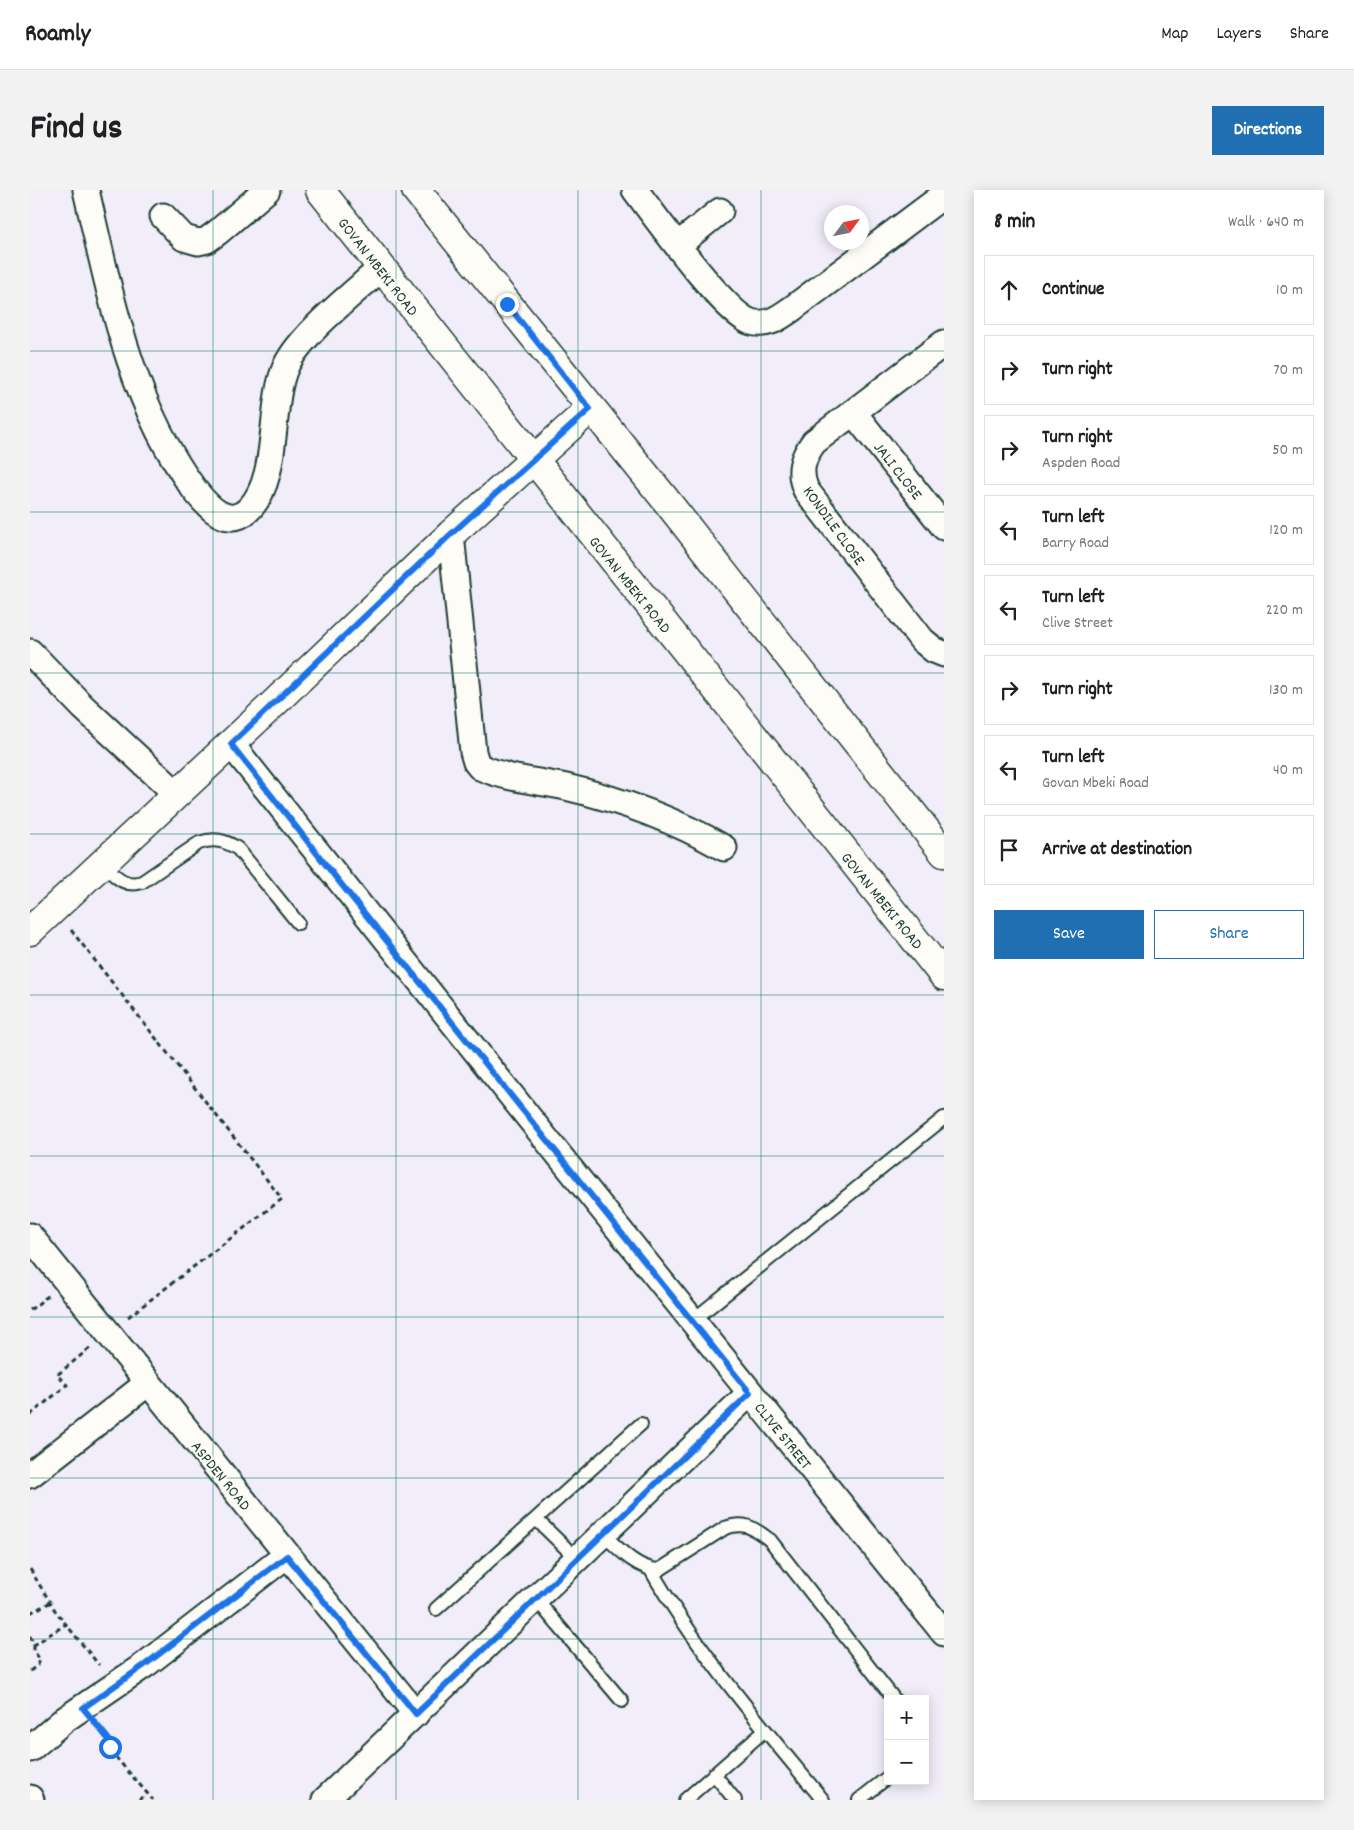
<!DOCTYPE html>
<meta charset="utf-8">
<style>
body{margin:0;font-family:Dekko,sans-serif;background:#f2f2f2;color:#202124}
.controls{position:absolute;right:15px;bottom:15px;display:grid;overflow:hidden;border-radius:0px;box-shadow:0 2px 12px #0003}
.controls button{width:45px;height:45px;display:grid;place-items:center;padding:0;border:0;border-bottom:1px solid #e0e0e0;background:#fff;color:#202124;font:25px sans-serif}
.compass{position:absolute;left:794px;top:15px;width:45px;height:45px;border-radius:50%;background:#fff;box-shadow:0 2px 12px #0003;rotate:57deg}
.stop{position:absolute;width:15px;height:15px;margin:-11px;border:4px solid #1a73e8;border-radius:50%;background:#fff}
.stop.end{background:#1a73e8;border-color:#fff;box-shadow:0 1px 5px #0008}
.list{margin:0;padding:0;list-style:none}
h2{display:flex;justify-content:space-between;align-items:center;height:65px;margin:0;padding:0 20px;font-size:21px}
h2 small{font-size:16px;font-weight:400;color:#757577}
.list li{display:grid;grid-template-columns:32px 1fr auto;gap:15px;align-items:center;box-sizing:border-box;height:70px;margin:0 10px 10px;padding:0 10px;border:1px solid #e0e0e0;border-radius:0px}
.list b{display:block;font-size:19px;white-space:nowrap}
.list p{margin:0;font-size:16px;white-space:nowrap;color:#757577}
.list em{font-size:16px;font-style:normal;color:#757577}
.actions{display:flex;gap:10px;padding:15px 20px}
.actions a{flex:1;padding:11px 0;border:1px solid #1f6fb2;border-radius:0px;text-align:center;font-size:18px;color:#1f6fb2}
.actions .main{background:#1f6fb2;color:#fff}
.icon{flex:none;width:28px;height:28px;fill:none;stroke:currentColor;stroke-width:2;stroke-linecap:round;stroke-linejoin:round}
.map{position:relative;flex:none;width:914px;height:1610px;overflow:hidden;border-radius:0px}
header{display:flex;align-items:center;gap:30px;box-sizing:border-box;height:70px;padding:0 25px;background:#fff;border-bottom:1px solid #e0e0e0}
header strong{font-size:24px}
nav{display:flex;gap:28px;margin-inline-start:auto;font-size:18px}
.intro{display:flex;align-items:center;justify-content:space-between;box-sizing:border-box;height:120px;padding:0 30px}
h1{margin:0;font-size:35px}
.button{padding:12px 22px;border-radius:0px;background:#1f6fb2;color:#fff;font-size:18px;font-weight:700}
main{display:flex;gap:30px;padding:0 30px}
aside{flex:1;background:#fff;border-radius:0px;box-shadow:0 2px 12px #0003}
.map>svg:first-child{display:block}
</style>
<header>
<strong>Roamly</strong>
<nav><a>Map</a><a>Layers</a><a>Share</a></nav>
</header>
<div class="intro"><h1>Find us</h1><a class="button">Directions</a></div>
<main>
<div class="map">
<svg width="914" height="1610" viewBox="0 0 914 1610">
<rect width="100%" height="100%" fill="#f1edf9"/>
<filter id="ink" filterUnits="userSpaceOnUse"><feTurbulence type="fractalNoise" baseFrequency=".02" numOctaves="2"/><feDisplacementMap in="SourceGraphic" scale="10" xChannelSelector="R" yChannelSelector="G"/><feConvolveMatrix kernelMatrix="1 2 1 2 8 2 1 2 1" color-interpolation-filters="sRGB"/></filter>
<g filter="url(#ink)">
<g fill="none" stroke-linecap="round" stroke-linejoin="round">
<!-- service casing -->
<g stroke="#1f3d34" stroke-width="16">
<path id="service" d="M72 674C85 685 94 698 112 692L169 653C184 648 195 650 208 659L268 733
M662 1131 914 928
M506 1329 546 1368
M572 1343C588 1358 606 1379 629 1380L695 1338C716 1331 723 1338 740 1350L864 1509
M621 1380C668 1463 732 1536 793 1610
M505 1408 592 1511
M406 1419 611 1234
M684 1584 705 1610
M655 1610 735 1540
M829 1610 858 1587"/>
</g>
<!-- minor casing -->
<g stroke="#1f3d34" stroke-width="29">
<path id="minor" d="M56 0C80 103 100 212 164 299 177 316 197 339 218 320 251 289 238 215 256 176 270 145 324 103 350 79
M605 0C625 26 695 124 721 132 738 137 750 127 763 118L914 5
M133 26 154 48 168 52 177 50 188 42 237 0
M648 55 690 21
M914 153 784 252C772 268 768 282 776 300L892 450 904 460 914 464
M823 222 914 337
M421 344 443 562 446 572 450 577C477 589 508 591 536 597 591 610 645 630 694 658
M0 462 53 517 147 604
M201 554 500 929 914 1443
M0 1046 386 1524
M0 1285 118 1193
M0 1559 34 1530 116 1474 257 1365
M0 1608 1 1610
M295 1610 720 1203"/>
</g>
<!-- tertiary casing -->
<g stroke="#1f3d34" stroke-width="31">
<path id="tertiary" d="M0 741 238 519 421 344 560 219"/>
</g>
<!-- secondary casing -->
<g stroke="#1f3d34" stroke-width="31">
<path id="secondary" d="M290 0 914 786
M386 0 635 309 914 663"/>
</g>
<!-- path -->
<path stroke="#1f3d34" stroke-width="3" stroke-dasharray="5 4" stroke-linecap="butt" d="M41 740 252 1009 98 1127
M0 1120 18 1106
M0 1225 37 1195 27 1185 60 1158
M0 1379 26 1422 69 1475
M0 1423 21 1412
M0 1446 4 1455 36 1434
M0 1481 8 1475 10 1470 4 1461V1455
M68 1536 79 1551 83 1564 123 1610
M109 1610 116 1603"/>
<!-- service -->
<use href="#service" stroke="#fdfcf7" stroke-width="12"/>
<!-- minor -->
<use href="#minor" stroke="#fdfcf7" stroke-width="25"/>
<!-- tertiary -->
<use href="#tertiary" stroke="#fdfcf7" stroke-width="28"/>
<!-- secondary -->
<use href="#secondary" stroke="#fdfcf7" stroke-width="28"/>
</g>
</g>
<g fill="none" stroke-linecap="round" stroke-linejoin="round" filter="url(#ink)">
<!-- route -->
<path stroke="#1a73e8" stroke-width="6" d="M80 1557V1551L53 1518 116 1474 257 1366 386 1524 720 1203 307 689 201 554 421 344 560 219 477 114"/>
</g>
<!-- grid -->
<path fill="none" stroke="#0f766e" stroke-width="1" stroke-opacity="0.55" d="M183 0V1610M366 0V1610M548 0V1610M731 0V1610M0 161H914M0 322H914M0 483H914M0 644H914M0 805H914M0 966H914M0 1127H914M0 1288H914M0 1449H914"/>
<g text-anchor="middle" stroke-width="4.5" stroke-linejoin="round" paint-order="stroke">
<!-- street labels -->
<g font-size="16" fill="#1f3d34" stroke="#fdfcf7">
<text transform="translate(349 76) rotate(52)" y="6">GOVAN MBEKI ROAD</text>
<text transform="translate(869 280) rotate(52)" y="6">JALI CLOSE</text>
<text transform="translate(805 335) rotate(54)" y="6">KONDILE CLOSE</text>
<text transform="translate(601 394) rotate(51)" y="6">GOVAN MBEKI ROAD</text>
<text transform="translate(853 710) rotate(51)" y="6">GOVAN MBEKI ROAD</text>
<text transform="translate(754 1245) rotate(51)" y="6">CLIVE STREET</text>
<text transform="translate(192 1285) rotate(51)" y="6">ASPDEN ROAD</text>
</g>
</g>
</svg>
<div class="controls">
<button>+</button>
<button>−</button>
</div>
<svg class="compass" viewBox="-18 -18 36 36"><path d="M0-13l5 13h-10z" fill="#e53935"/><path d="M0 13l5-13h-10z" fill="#757577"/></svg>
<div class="stop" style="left:80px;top:1557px"></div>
<div class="stop end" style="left:477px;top:114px"></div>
</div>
<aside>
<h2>8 min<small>Walk · 640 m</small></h2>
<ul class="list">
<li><svg class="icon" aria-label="ahead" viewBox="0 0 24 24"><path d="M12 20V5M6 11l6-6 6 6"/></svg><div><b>Continue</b></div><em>10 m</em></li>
<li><svg class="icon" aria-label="right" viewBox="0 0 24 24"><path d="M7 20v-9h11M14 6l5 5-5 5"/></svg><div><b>Turn right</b></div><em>70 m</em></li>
<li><svg class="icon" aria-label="right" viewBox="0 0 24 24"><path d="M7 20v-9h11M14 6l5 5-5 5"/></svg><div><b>Turn right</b><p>Aspden Road</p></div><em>50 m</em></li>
<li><svg class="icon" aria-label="left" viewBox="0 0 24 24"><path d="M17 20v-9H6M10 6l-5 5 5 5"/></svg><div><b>Turn left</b><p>Barry Road</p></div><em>120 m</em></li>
<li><svg class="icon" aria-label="left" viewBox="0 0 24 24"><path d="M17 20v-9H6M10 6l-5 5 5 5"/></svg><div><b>Turn left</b><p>Clive Street</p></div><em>220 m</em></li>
<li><svg class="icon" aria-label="right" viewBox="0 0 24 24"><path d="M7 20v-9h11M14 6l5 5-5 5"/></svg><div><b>Turn right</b></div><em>130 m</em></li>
<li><svg class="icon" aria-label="left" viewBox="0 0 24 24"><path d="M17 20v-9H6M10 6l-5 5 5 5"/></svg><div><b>Turn left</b><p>Govan Mbeki Road</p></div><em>40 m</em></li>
<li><svg class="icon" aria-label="arrive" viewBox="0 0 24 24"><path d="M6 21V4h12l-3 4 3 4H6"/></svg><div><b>Arrive at destination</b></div></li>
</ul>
<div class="actions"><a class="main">Save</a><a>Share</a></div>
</aside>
</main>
